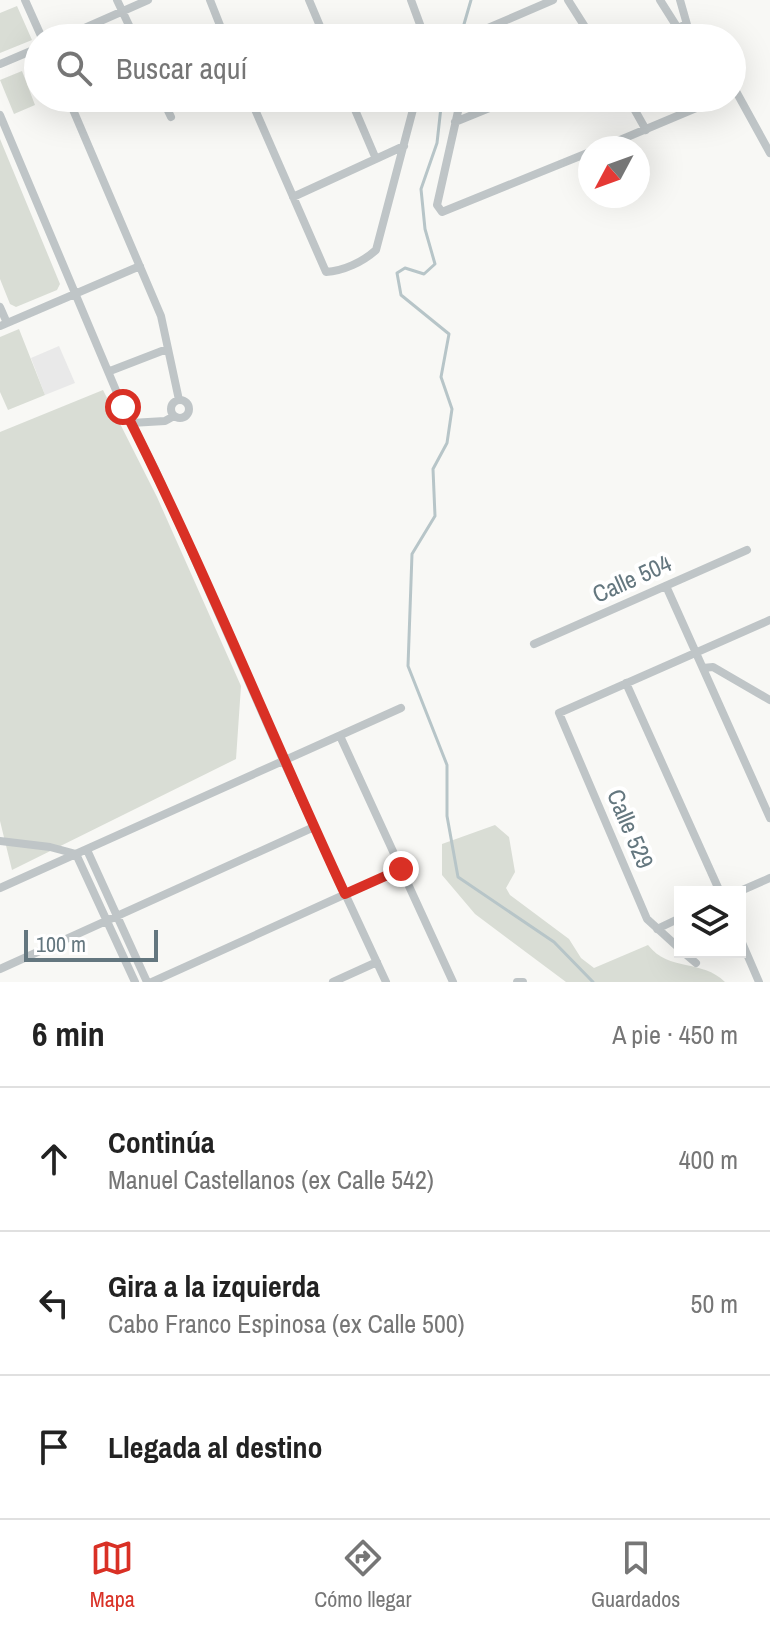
<!DOCTYPE html>
<html lang="es">
<meta charset="utf-8">
<style>
body{margin:0;font-family:"Archivo Narrow",sans-serif;background:#f6f6f6;color:#222}
.controls{position:absolute;right:24px;bottom:24px;display:grid;overflow:hidden;border-radius:0px;box-shadow:0 8px 32px #0002}
.controls button{width:72px;height:72px;display:grid;place-items:center;padding:0;border:0;border-bottom:2px solid #e0e0e0;background:#fff;color:#222;font:40px sans-serif}
.compass{position:absolute;left:578px;top:136px;width:72px;height:72px;border-radius:50%;background:#fff;box-shadow:0 8px 32px #0002;rotate:229deg}
.scale{position:absolute;left:24px;bottom:20px;width:134px;box-sizing:border-box;padding-left:8px;border:4px solid #64777f;border-top:0;font-size:22px;line-height:28px;white-space:nowrap;color:#64777f;-webkit-text-stroke:6px #fff;paint-order:stroke}
.stop{position:absolute;width:24px;height:24px;margin:-18px;border:6px solid #d93025;border-radius:50%;background:#fff}
.stop.end{background:#d93025;border-color:#fff;box-shadow:0 2px 8px #0008}
.list{margin:0;padding:0;list-style:none}
h2{display:flex;justify-content:space-between;align-items:center;height:104px;margin:0;padding:0 32px;font-size:34px}
h2 small{font-size:26px;font-weight:400;color:#767676}
.list li{display:grid;grid-template-columns:52px 1fr auto;gap:24px;align-items:center;box-sizing:border-box;height:144px;padding:0 32px;border-top:2px solid #e0e0e0}
.list b{display:block;font-size:30px;white-space:nowrap}
.list p{margin:0;font-size:26px;white-space:nowrap;color:#767676}
.list em{font-size:26px;font-style:normal;color:#767676}
.icon{flex:none;width:44px;height:44px;fill:none;stroke:currentColor;stroke-width:2;stroke-linecap:round;stroke-linejoin:round}
.map{position:relative;flex:none;width:770px;height:982px;overflow:hidden}
.search{position:absolute;background:#fff;box-shadow:0 8px 32px #0002;left:24px;right:24px;top:24px;height:88px;display:flex;align-items:center;gap:20px;box-sizing:border-box;padding:0 28px;border-radius:44px;color:#767676;font-size:30px}
.sheet{height:536px;background:#fff}
nav{display:flex;justify-content:space-around;align-items:center;box-sizing:border-box;height:112px;border-top:2px solid #e0e0e0;background:#fff;font-size:22px;color:#767676}
nav a{display:grid;justify-items:center;gap:4px}
nav .on{color:#d93025}
.map>svg:first-child{display:block}
</style>
<div class="map">
<svg width="770" height="982" viewBox="0 0 770 982">
<rect width="100%" height="100%" fill="#f8f8f5"/>
<!-- built -->
<path fill="#e9e9e9" d="M59 346 75 383 45 395 31 358Z"/>
<!-- green -->
<path fill="#d9ddd5" d="M17 6 32 40 0 53V13Z
M22 71 35 105 14 114 0 80Z
M0 139 60 284 57 290 16 307 10 304 0 279Z
M19 329 45 395 8 410 0 392V337Z
M103 390 157 497 241 686 236 759 12 870 0 821V432Z
M495 825 509 837 515 872 506 888 510 895 569 939 581 958 594 968 648 945C669 972 702 959 725 982H566L475 914 442 875V844Z"/>
<g fill="none" stroke-linecap="round" stroke-linejoin="round">
<!-- stream -->
<path stroke="#b7c5c8" stroke-width="3" d="M460 38 471 0
M442 98 437 143 421 189 425 229 435 264 424 274 405 268 397 273 401 295 449 334 441 377 452 409 447 443 433 469 435 516 412 554 408 666 447 765V816L458 877 554 942 593 982"/>
<!-- street -->
<path stroke="#bfc5c7" stroke-width="8" d="M25 0 42 38
M117 0 135 38
M210 0 225 38
M309 0 325 38
M411 0 425 38
M568 0 592 38
M660 0 684 38
M680 0 688 28 694 38
M62 38 148 0
M476 38 481 31 553 0
M658 38 682 26
M0 64 38 48
M732 84 770 153
M68 98 161 316 179 400
M162 98 171 117
M250 98 326 272C343 271 363 262 376 250L416 98
M350 98 376 159
M461 98 437 205 442 212 590 152
M628 98 646 130
M0 115 123 407 155 469 283 760 386 982
M455 122 514 98
M601 148 720 98
M293 197 404 146
M0 307 7 323
M0 326 140 266
M110 371 167 349
M171 409a9 9 0 1 1 18 0a9 9 0 1 1-18 0Z
M131 423 165 421 174 416
M666 586 770 818
M534 644 747 550
M703 668 713 667 770 700
M626 683 720 892
M340 736 453 982
M0 841 50 847 76 854 135 982
M87 850 147 982
M0 888 401 708
M738 892 770 878
M657 929 680 918
M740 938 759 982
M680 949 647 919 559 713 770 620
M683 952 696 963
M0 969 314 827
M152 982 401 869
M333 982 377 962
M517 982H523"/>
</g>
<g fill="none" stroke-linecap="round" stroke-linejoin="round">
<!-- route -->
<path stroke="#d93025" stroke-width="10" d="M123 407C204 566 270 733 345 894L401 869"/>
</g>
<g text-anchor="middle" stroke-width="8" stroke-linejoin="round" paint-order="stroke">
<!-- street labels -->
<g font-size="24" fill="#64777f" stroke="#fff">
<text transform="translate(632 579) rotate(-24)" y="8">Calle 504</text>
<text transform="translate(630 829) rotate(67)" y="8">Calle 529</text>
</g>
</g>
</svg>
<div class="controls">
<button><svg class="icon" aria-label="layers" viewBox="0 0 24 24"><path d="M12 4l9 5-9 5-9-5zM3 14l9 5 9-5"/></svg></button>
</div>
<svg class="compass" viewBox="-18 -18 36 36"><path d="M0-13l5 13h-10z" fill="#e53935"/><path d="M0 13l5-13h-10z" fill="#767676"/></svg>
<div class="scale">100 m</div>
<div class="stop" style="left:123px;top:407px"></div>
<div class="stop end" style="left:401px;top:869px"></div>
<div class="search"><svg class="icon" aria-label="search" viewBox="0 0 24 24"><circle cx="10" cy="10" r="6"/><path d="M15 15l6 6"/></svg>Buscar aquí</div>
</div>
<section class="sheet">
<h2>6 min<small>A pie · 450 m</small></h2>
<ul class="list">
<li><svg class="icon" aria-label="ahead" viewBox="0 0 24 24"><path d="M12 20V5M6 11l6-6 6 6"/></svg><div><b>Continúa</b><p>Manuel Castellanos (ex Calle 542)</p></div><em>400 m</em></li>
<li><svg class="icon" aria-label="left" viewBox="0 0 24 24"><path d="M17 20v-9H6M10 6l-5 5 5 5"/></svg><div><b>Gira a la izquierda</b><p>Cabo Franco Espinosa (ex Calle 500)</p></div><em>50 m</em></li>
<li><svg class="icon" aria-label="arrive" viewBox="0 0 24 24"><path d="M6 21V4h12l-3 4 3 4H6"/></svg><div><b>Llegada al destino</b></div></li>
</ul>
</section>
<nav>
<a class="on"><svg class="icon" aria-label="map" viewBox="0 0 24 24"><path d="M3 6l6-2 6 2 6-2v14l-6 2-6-2-6 2zM9 4v14M15 6v14"/></svg>Mapa</a>
<a><svg class="icon" aria-label="directions" viewBox="0 0 24 24"><path d="M12 3l9 9-9 9-9-9zM9 14v-3h6M13 9l2 2-2 2"/></svg>Cómo llegar</a>
<a><svg class="icon" aria-label="saved" viewBox="0 0 24 24"><path d="M7 4h10v16l-5-4-5 4z"/></svg>Guardados</a>
</nav>
